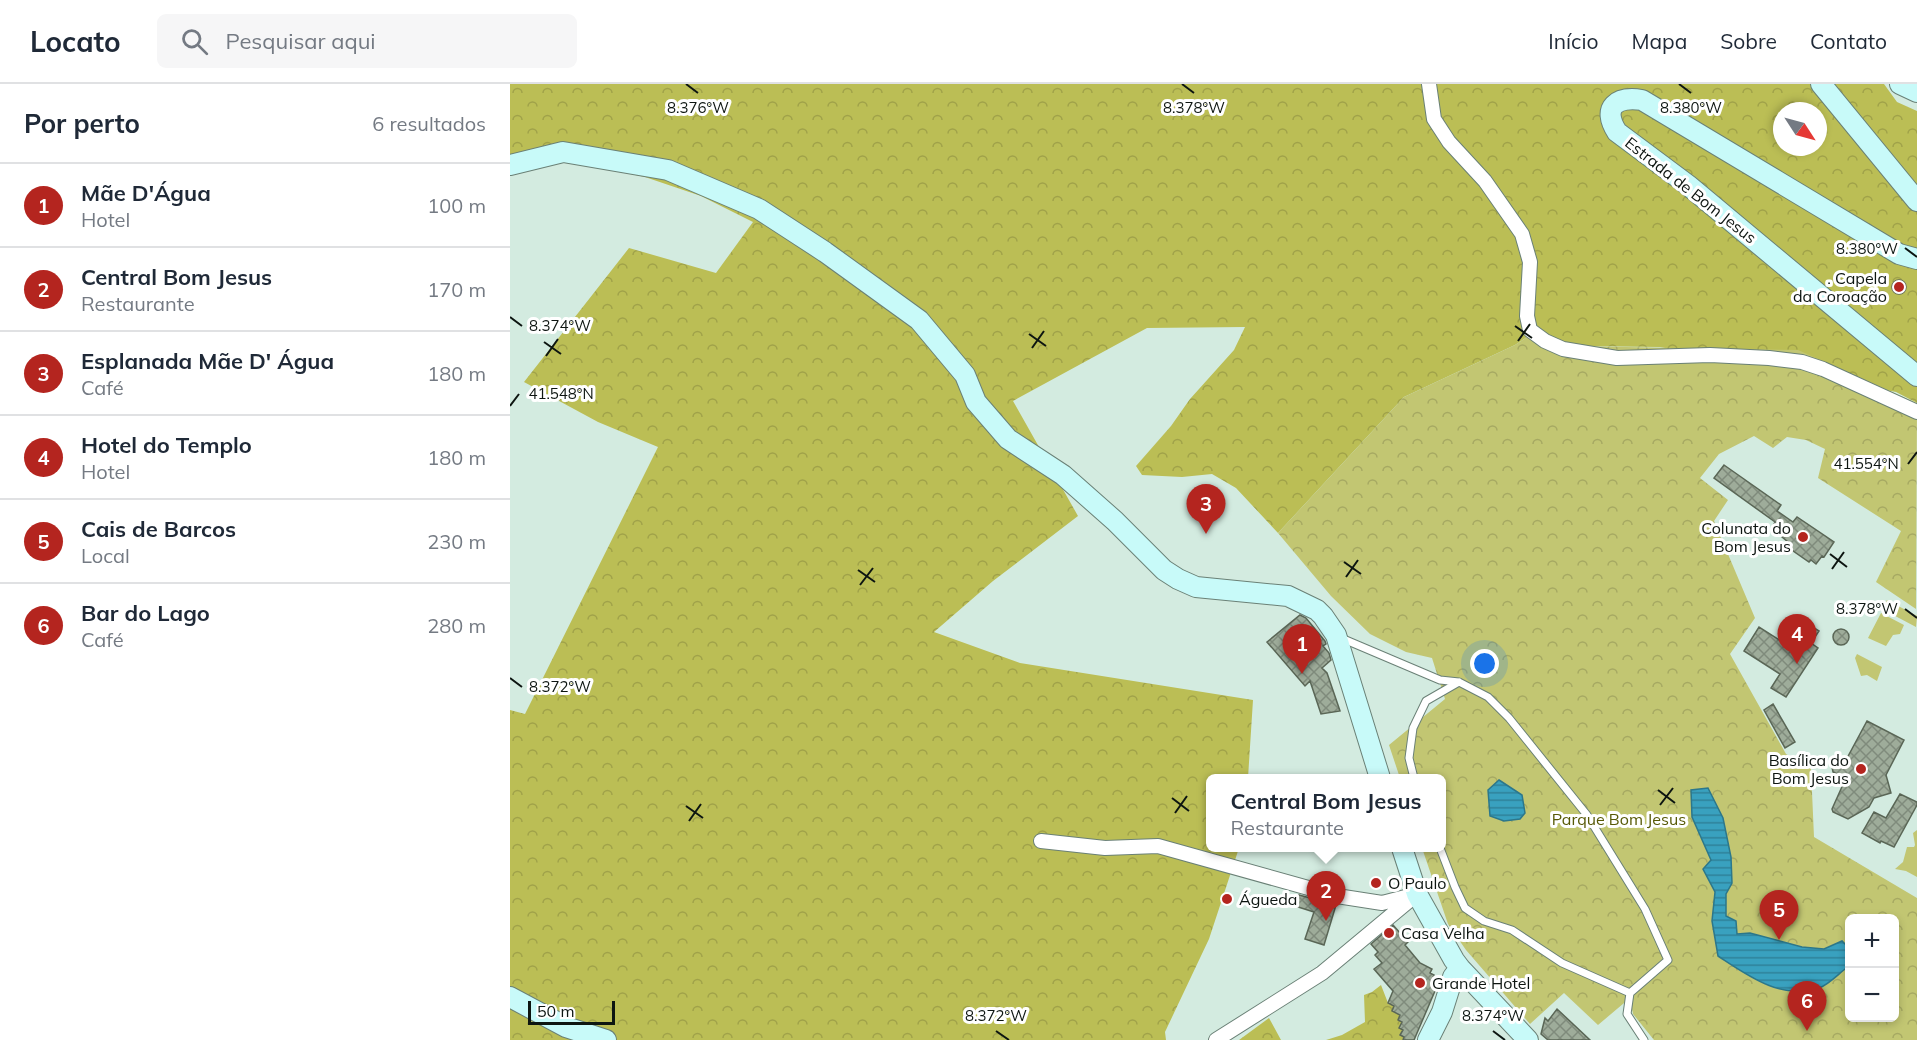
<!DOCTYPE html>
<html lang="pt">
<meta charset="utf-8">
<style>
body{margin:0;font-family:Mulish,sans-serif;background:#f6f6f7;color:#1f2937}
.controls{position:absolute;right:18px;bottom:18px;display:grid;overflow:hidden;border-radius:9px;box-shadow:0 3px 9px #0003}
.controls button{width:54px;height:54px;display:grid;place-items:center;padding:0;border:0;border-bottom:2px solid #e0e1e3;background:#fff;color:#1f2937;font:30px sans-serif}
.compass{position:absolute;left:1263px;top:18px;width:54px;height:54px;border-radius:50%;background:#fff;box-shadow:0 3px 9px #0003;rotate:126deg}
.scale{position:absolute;left:18px;bottom:15px;width:87px;box-sizing:border-box;padding-left:6px;border:3px solid #0d1511;border-top:0;font-size:16px;line-height:21px;white-space:nowrap;color:#0d1511;-webkit-text-stroke:4px #fff;paint-order:stroke}
.you{position:absolute;left:975px;top:580px;width:21px;height:21px;margin:-15px;border:4px solid #fff;border-radius:50%;background:#1a73e8;box-shadow:0 0 0 9px #1a73e833}
.badge{display:grid;place-items:center;width:39px;height:39px;border-radius:50%;background:#b4251f;color:#fff;font-size:20px;font-weight:700}
.pin{position:absolute;translate:-50% -50px;filter:drop-shadow(0 2px 3px #0008)}
.pin::after{content:'';position:absolute;top:32px;width:21px;height:18px;background:inherit;clip-path:polygon(0 0,100% 0,50% 100%)}
.popup{position:absolute;left:696px;top:690px;width:240px;height:78px;box-sizing:border-box;display:grid;place-content:center;border-radius:9px;background:#fff;filter:drop-shadow(0 2px 4px #0005);font-size:20px;white-space:nowrap;color:#747a83}
.popup b{font-size:22px;color:#1f2937}
.popup::after{content:'';position:absolute;left:50%;top:100%;margin-left:-12px;border:12px solid transparent;border-top-color:#fff}
.list{margin:0;padding:0;list-style:none}
h2{display:flex;justify-content:space-between;align-items:center;height:78px;margin:0;padding:0 24px;font-size:26px}
h2 small{font-size:20px;font-weight:400;color:#747a83}
.list li{display:grid;grid-template-columns:39px 1fr auto;gap:18px;align-items:center;box-sizing:border-box;height:84px;padding:0 24px;border-top:2px solid #e0e1e3}
.list b{display:block;font-size:22px;white-space:nowrap}
.list p{margin:0;font-size:20px;white-space:nowrap;color:#747a83}
.list em{font-size:20px;font-style:normal;color:#747a83}
.icon{flex:none;width:33px;height:33px;fill:none;stroke:currentColor;stroke-width:2;stroke-linecap:round;stroke-linejoin:round}
.map{position:relative;flex:none;width:1407px;height:956px;overflow:hidden}
header{display:flex;align-items:center;gap:36px;box-sizing:border-box;height:84px;padding:0 30px;background:#fff;border-bottom:2px solid #e0e1e3}
header strong{font-size:28px}
nav{display:flex;gap:33px;margin-inline-start:auto;font-size:21px}
.search{width:420px;height:54px;background:#f6f6f7;display:flex;align-items:center;gap:15px;box-sizing:border-box;padding:0 21px;border-radius:9px;color:#747a83;font-size:22px}
main{display:flex}
aside{flex:1;background:#fff}
.map>svg:first-child{display:block}
</style>
<header>
<strong>Locato</strong>
<div class="search"><svg class="icon" aria-label="search" viewBox="0 0 24 24"><circle cx="10" cy="10" r="6"/><path d="M15 15l6 6"/></svg>Pesquisar aqui</div>
<nav><a>Início</a><a>Mapa</a><a>Sobre</a><a>Contato</a></nav>
</header>
<main>
<aside>
<h2>Por perto<small>6 resultados</small></h2>
<ul class="list">
<li><span class="badge">1</span><div><b>Mãe D'Água</b><p>Hotel</p></div><em>100 m</em></li>
<li><span class="badge">2</span><div><b>Central Bom Jesus</b><p>Restaurante</p></div><em>170 m</em></li>
<li><span class="badge">3</span><div><b>Esplanada Mãe D' Água</b><p>Café</p></div><em>180 m</em></li>
<li><span class="badge">4</span><div><b>Hotel do Templo</b><p>Hotel</p></div><em>180 m</em></li>
<li><span class="badge">5</span><div><b>Cais de Barcos</b><p>Local</p></div><em>230 m</em></li>
<li><span class="badge">6</span><div><b>Bar do Lago</b><p>Café</p></div><em>280 m</em></li>
</ul>
</aside>
<div class="map">
<svg width="1407" height="956" viewBox="0 0 1407 956">
<defs>
<pattern id="forest-crowns" width="20" height="18" patternUnits="userSpaceOnUse" patternTransform="scale(1.5)"><rect width="20" height="18" fill="#bbbe55"/><path d="M2 6a3 3 0 1 1 6 0M12 15a3 3 0 1 1 6 0" fill="none" stroke="#a0a249"/></pattern>
<pattern id="park-crowns" width="20" height="18" patternUnits="userSpaceOnUse" patternTransform="scale(1.5)"><rect width="20" height="18" fill="#c2c672"/><path d="M2 6a3 3 0 1 1 6 0M12 15a3 3 0 1 1 6 0" fill="none" stroke="#a6a962"/></pattern>
<pattern id="water-rules" width="6" height="5" patternUnits="userSpaceOnUse" patternTransform="scale(1.5)"><rect width="6" height="5" fill="#39a1bf"/><path d="M0 2.5h6" fill="none" stroke="#2e829a"/></pattern>
<pattern id="building-cross-hatch" width="8" height="8" patternUnits="userSpaceOnUse" patternTransform="scale(1.5)"><rect width="8" height="8" fill="#9eac9a"/><path d="M0 0l8 8M0 8l8-8" fill="none" stroke="#7f8b7c"/></pattern>
</defs>
<rect width="100%" height="100%" fill="#d3ebe0"/>
<!-- green -->
<path fill="#c2c672" d="M1377 516 1407 532 1406 543 1372 525Z
M1371 529 1394 541 1390 550 1383 551 1376 562 1358 554Z
M1347 570 1372 583 1367 597 1357 591 1351 592 1345 574Z
M1407 746V793L1396 787 1385 785 1393 778 1397 763H1404L1405 761 1403 749Z"/>
<!-- forest -->
<path fill="url(#forest-crowns)" fill-rule="evenodd" d="M0 0H1374L1387 18 1407 27V319L1386 308 1150 263 1060 262 1026 247 1005 261 894 313 768 449 726 404 702 390 672 393 632 391 626 382 661 342 680 315 724 266 735 243 637 244 503 317 568 432 483 497 424 548 510 579 743 616 738 694H700V764H729L699 855 655 948 656 956H0V626L15 630 148 363 88 338 14 298 119 164 206 189 243 138 191 112 135 93 59 77 0 90ZM1272 27H1308V63H1272Z
M871 901 878 919 884 922 882 927 890 931 888 935 892 938 889 944 893 946 890 951 894 953 893 956H816L832 951 855 938 854 911 862 908Z
M759 934 771 956H729Z"/>
<!-- park -->
<path fill="url(#park-crowns)" fill-rule="evenodd" d="M1026 247 1060 262 1288 266 1407 319 1406 525 1366 498 1391 447 1308 394 1315 365 1296 356 1277 353 1263 364 1244 352 1209 370 1190 394 1218 416 1204 437 1245 534 1220 570 1276 670 1301 685 1304 753 1407 814V956H1144L1123 930 1120 914 1088 941 1054 909 1020 940 956 866 938 840 912 764H932V694H890L879 661 935 615 922 574 896 568 860 550 821 512 768 449 894 313 1005 261ZM1340 834H1384V934H1340Z"/>
<!-- water -->
<path fill="url(#water-rules)" stroke="#2c778b" stroke-width="1.5" d="M989 696 1012 711 1015 729 1010 735 994 737 980 732 978 706Z
M1198 704 1213 734 1221 773 1222 799 1216 810V832L1226 837 1227 850 1240 849 1292 863 1314 865 1332 857 1339 864V882C1330 888 1320 900 1309 904 1272 917 1237 891 1208 872L1202 837 1205 808 1193 785 1201 776 1182 733 1181 706Z"/>
<!-- building -->
<path fill="url(#building-cross-hatch)" stroke="#5a6656" stroke-width="1.5" d="M1382 203a7 7 0 1 1 14 0a7 7 0 1 1-14 0Z
M1214 381 1271 421 1267 427 1283 438 1287 433 1324 458 1314 473 1312 472 1306 480 1301 476 1299 478 1276 462 1278 458 1272 453 1275 450 1263 442 1265 438 1204 394Z
M790 531 796 534 815 557 816 560 813 562 819 569 821 576 812 584 817 589 830 627 811 630 800 597 795 602 757 558Z
M1287 533 1309 547 1301 559 1308 564 1276 613 1261 604 1270 590 1234 567 1249 543 1271 557Z
M1323 553a8 8 0 1 1 16 0a8 8 0 1 1-16 0Z
M1263 620 1285 658 1275 664 1254 626Z
M1357 637 1394 656 1376 691 1381 709 1364 714 1359 723 1338 735 1323 728 1322 725 1335 696 1328 693 1329 691 1323 688 1322 683 1326 675 1331 673 1336 676Z
M1390 710 1407 718V721L1384 763 1371 757 1370 759 1352 749 1364 728 1376 734Z
M789 811 826 821 814 861 795 855 804 828 785 822Z
M883 841 898 858 895 861 910 879 922 885 920 889 924 891 921 897 928 900 904 956H893L894 953 890 951 893 946 889 944 892 938 888 936 890 931 882 927 884 922 878 919 883 907 864 885 872 879 865 871 868 868 861 860Z
M1047 925 1080 956H1038L1031 950 1035 934 1038 937Z"/>
<g fill="none" stroke-linecap="round" stroke-linejoin="round">
<!-- lane casing -->
<g stroke="#6a8076" stroke-width="9">
<path id="lane" d="M831 554 930 596 949 598 978 613 999 634 1077 731 1135 825 1158 876 1120 909 1117 930 1134 956
M904 694 899 674 903 644 916 617 949 598
M930 764 945 803 955 824 974 837 1002 846 1052 879 1120 909"/>
</g>
<!-- street casing -->
<g stroke="#6a8076" stroke-width="16">
<path id="street" d="M919 0 924 35 939 58 975 97 1012 150 1020 178 1017 232 1020 246 1035 257 1053 265 1107 274 1200 271 1259 274 1292 278 1313 285 1407 328
M531 757 595 764 648 762 827 812 872 819 907 810
M706 956 812 889 901 815"/>
</g>
<!-- secondary casing -->
<g stroke="#6a8076" stroke-width="22">
<path id="secondary" d="M1311 0 1407 117
M1390 0 1407 8
M0 81 53 68 158 86 249 125 315 168 409 236 455 291 466 318 498 355 553 391 605 437 654 486 668 495 686 503 778 512 807 526 813 532 826 551 870 694
M1407 175 1389 170 1132 16C1107 12 1091 23 1107 48L1178 101 1407 292
M892 764 907 810 944 876 950 884 1018 956
M0 913 56 943 96 956
M918 956 932 928 943 893 950 884"/>
</g>
<!-- lane -->
<use href="#lane" stroke="#fff" stroke-width="7"/>
<!-- street -->
<use href="#street" stroke="#fff" stroke-width="14"/>
<!-- secondary -->
<use href="#secondary" stroke="#c8faf9" stroke-width="20"/>
</g>
<!-- ticks -->
<path fill="none" stroke="#0d1511" stroke-width="2" d="M176 0 188 9M672 0 684 9M1169 0 1181 9M1395 164 1407 173M0 233 12 242M1005 242 1022 254M519 250 536 262M1008 257 1020 240M34 258 51 270M522 264 534 247M36 272 48 255M0 322 9 310M1398 380 1407 368M1320 470 1337 483M834 478 851 490M1322 485 1334 468M348 486 365 498M836 493 848 476M350 501 363 484M1395 525 1407 534M0 594 12 603M1148 706 1165 719M662 714 679 727M1150 721 1163 704M176 722 193 734M665 729 677 712M179 737 191 720M486 947 499 956M983 947 995 956"/>
<!-- markers -->
<g fill="#b4251f" stroke="#fff" stroke-width="2">
<circle cx="1389" cy="203" r="6"/>
<circle cx="1293" cy="453" r="6"/>
<circle cx="1351" cy="685" r="6"/>
<circle cx="866" cy="799" r="6"/>
<circle cx="717" cy="815" r="6"/>
<circle cx="879" cy="849" r="6"/>
<circle cx="910" cy="899" r="6"/>
</g>
<g text-anchor="middle" stroke-width="6" stroke-linejoin="round" paint-order="stroke">
<!-- street labels -->
<g font-size="16" fill="#0d1511" stroke="#fff">
<text transform="translate(1181 106) rotate(38)" y="6">Estrada de Bom Jesus</text>
</g>
<!-- poi labels -->
<g font-size="16" fill="#0d1511" stroke="#fff" text-anchor="start">
<text x="1377" y="200" text-anchor="end">. Capela<tspan x="1377" dy="18">da Coroação</tspan></text>
<text x="1281" y="450" text-anchor="end">Colunata do<tspan x="1281" dy="18">Bom Jesus</tspan></text>
<text x="1339" y="682" text-anchor="end">Basílica do<tspan x="1339" dy="18">Bom Jesus</tspan></text>
<text x="878" y="805">O Paulo</text>
<text x="729" y="821">Águeda</text>
<text x="891" y="855">Casa Velha</text>
<text x="922" y="905">Grande Hotel</text>
</g>
<!-- park labels -->
<g font-size="16" fill="#575906" stroke="#fff">
<text x="1109" y="741">Parque Bom Jesus</text>
</g>
</g>
<g font-size="15" text-anchor="middle" fill="#0d1511" stroke="#fff" stroke-width="6" stroke-linejoin="round" paint-order="stroke">
<text x="684" y="29">8.378°W</text>
<text x="1181" y="29">8.380°W</text>
<text x="188" y="29">8.376°W</text>
<text x="1357" y="170">8.380°W</text>
<text x="50" y="247">8.374°W</text>
<text x="51" y="315">41.548°N</text>
<text x="1356" y="385">41.554°N</text>
<text x="1357" y="530">8.378°W</text>
<text x="50" y="608">8.372°W</text>
<text x="486" y="937">8.372°W</text>
<text x="983" y="937">8.374°W</text>
</g>
</svg>
<div class="controls">
<button>+</button>
<button>−</button>
</div>
<svg class="compass" viewBox="-18 -18 36 36"><path d="M0-13l5 13h-10z" fill="#e53935"/><path d="M0 13l5-13h-10z" fill="#747a83"/></svg>
<div class="scale">50 m</div>
<div class="you"></div>
<div class="pin badge" style="left:792px;top:590px">1</div>
<div class="pin badge" style="left:816px;top:837px">2</div>
<div class="popup"><b>Central Bom Jesus</b>Restaurante</div>
<div class="pin badge" style="left:696px;top:450px">3</div>
<div class="pin badge" style="left:1287px;top:580px">4</div>
<div class="pin badge" style="left:1269px;top:856px">5</div>
<div class="pin badge" style="left:1297px;top:947px">6</div>
</div>
</main>
